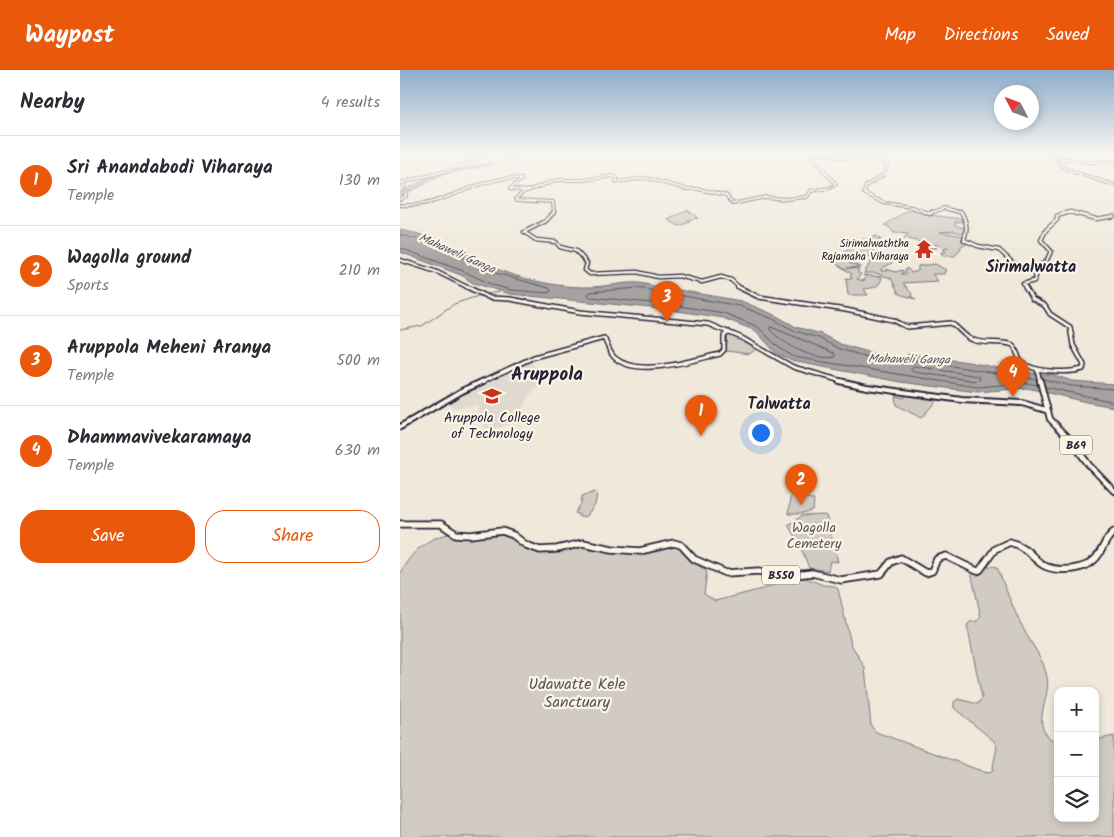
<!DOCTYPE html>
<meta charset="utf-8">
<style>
body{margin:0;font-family:Kalam,sans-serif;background:#f2f2f3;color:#2b2b33}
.controls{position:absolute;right:15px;bottom:15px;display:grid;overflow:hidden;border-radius:10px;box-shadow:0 2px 8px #0003}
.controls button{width:45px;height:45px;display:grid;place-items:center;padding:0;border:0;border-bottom:1px solid #e1e1e2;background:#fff;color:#2b2b33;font:25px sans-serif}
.compass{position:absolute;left:594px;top:15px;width:45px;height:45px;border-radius:50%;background:#fff;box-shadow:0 2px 8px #0003;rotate:312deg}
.you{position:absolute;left:360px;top:362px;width:18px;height:18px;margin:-12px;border:4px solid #fff;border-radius:50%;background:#1a73e8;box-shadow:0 0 0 8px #1a73e833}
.badge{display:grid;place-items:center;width:32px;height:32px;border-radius:50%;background:#ea580c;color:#fff;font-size:16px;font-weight:700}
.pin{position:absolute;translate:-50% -41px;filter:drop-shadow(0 1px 2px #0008)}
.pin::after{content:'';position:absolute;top:26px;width:18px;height:15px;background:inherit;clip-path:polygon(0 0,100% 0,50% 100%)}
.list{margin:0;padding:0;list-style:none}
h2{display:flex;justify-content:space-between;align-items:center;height:65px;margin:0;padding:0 20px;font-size:21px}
h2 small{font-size:16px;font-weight:400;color:#7c7c81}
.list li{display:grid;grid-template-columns:32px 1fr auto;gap:15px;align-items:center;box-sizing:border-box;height:90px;padding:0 20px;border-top:1px solid #e1e1e2}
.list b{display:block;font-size:19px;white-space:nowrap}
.list p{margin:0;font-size:16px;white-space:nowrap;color:#7c7c81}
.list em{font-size:16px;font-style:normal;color:#7c7c81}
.actions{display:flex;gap:10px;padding:15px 20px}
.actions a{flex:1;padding:11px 0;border:1px solid #ea580c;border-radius:20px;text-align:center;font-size:18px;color:#ea580c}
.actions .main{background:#ea580c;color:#fff}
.icon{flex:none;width:28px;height:28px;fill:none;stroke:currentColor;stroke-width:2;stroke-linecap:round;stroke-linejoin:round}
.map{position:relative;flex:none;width:714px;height:767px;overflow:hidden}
header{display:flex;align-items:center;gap:30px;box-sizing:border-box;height:70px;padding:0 25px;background:#ea580c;color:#fff}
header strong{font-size:24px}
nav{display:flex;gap:28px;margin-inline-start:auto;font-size:18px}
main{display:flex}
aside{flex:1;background:#fff}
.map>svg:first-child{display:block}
</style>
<header>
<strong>Waypost</strong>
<nav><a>Map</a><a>Directions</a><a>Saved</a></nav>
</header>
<main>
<aside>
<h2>Nearby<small>4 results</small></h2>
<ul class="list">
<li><span class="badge">1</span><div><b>Sri Anandabodi Viharaya</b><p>Temple</p></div><em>130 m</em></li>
<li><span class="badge">2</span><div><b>Wagolla ground</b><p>Sports</p></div><em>210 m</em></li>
<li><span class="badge">3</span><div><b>Aruppola Meheni Aranya</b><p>Temple</p></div><em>500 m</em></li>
<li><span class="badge">4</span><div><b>Dhammavivekaramaya</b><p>Temple</p></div><em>630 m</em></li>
</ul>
<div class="actions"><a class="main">Save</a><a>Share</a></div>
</aside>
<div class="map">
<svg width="714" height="767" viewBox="0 0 714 767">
<rect width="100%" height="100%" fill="#efe8db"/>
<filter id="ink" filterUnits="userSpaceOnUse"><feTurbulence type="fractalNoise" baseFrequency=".02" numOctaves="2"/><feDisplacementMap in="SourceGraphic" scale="10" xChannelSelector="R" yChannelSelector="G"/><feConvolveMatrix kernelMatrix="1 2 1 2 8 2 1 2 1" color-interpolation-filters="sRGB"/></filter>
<g filter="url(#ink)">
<!-- built -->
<path fill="#e0d9cf" d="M47 84H88L77 90 68 92 36 91 38 87Z
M130 291 146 309 128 327 115 352 90 360 81 354 78 335 53 338 48 331Z"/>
<!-- green -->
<path fill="#d1cbc3" stroke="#7a767f" d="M287 140 298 148 287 150 290 152 279 156 268 150Z
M511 140 529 145 563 149 561 152H555V155L564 158V161L561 163 553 161 540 162 564 166 561 169 567 174 561 176 560 181 554 186H543L541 182H546L543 179 549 178 535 174 533 176 537 178H526L520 175 521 172 504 168 508 164 494 163 489 157 485 155 507 141Z
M477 166 481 170 469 172 467 175 475 178 471 187 464 186 463 187 465 190 461 189 449 193 461 197 447 198 459 199 457 202 461 204 457 209 464 211 466 206 463 205 482 207C480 217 474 218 464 219L468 225H448L446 208 452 209 450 206 452 204 432 191 463 169 466 170Z
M491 188 492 193 481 199V201H487L486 199 496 202 502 200 504 202 501 204H506L505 199H508L511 203 518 201V196L535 194 546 200 544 202 546 204H532L538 211 503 213 512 224 511 227 516 229 499 224 491 208 475 203H464L471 192Z
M328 264H330L356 279 350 284 326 281Z
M506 323 539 328 521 348 496 335 495 326 504 328Z
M195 422 197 424 195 435 187 446 179 447V444L175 443 181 434 182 426Z
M391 422 414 430 413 441 403 444H388Z
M426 445 438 492 430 491 428 501 409 498 400 475 388 455 402 446Z
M48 464 113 465 132 478 190 475 217 482 242 483 276 476 281 478 290 490 307 501 304 524 315 531 366 518 395 508 403 507 423 515 434 516 438 519 451 574 465 598 471 656 476 662 587 703 592 702 597 677 594 671 554 638V632L558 629 578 634 582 628 567 555 570 552 577 551 581 547 570 498C580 502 588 494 597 497 605 517 613 539 623 558 631 574 644 589 647 607 652 629 626 659 658 673V748H695V670L714 666V767H0V503C11 483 25 469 48 464Z"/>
<!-- water -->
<path fill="#a6a2a2" stroke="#716f79" d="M90 93V95L38 106 20 117 0 126V122L40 103Z
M0 160 19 164 64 180V182C96 204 150 218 189 217 206 217 223 212 239 213L341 231 375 245 396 257 421 264 440 274 486 287 505 289 508 284 568 292 619 302 654 305 672 311 714 314V337L686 332 627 318 577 322 501 312 392 291 375 282 356 261 323 248 271 240 110 224 73 213 61 205 0 182Z"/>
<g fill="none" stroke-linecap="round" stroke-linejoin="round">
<!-- shore -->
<path stroke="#575564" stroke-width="1" d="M0 165 18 169 59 184 81 199 149 218 151 221 148 223 111 220 93 215 63 201 0 178
M371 257 427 280 435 284V287C413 291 385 275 370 260Z
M514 296 579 306 580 309 577 311 513 302 511 299Z
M636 309 512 290 505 294 485 292 439 279 419 268 395 261 373 249 340 236 238 218 190 222 188 224 190 227 272 235 324 243 358 257 378 277 394 287 577 317 627 313 638 315
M643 309 671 316 714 319
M645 317 714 332"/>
<!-- stream -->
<path stroke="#716f79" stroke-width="1" d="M89 94 116 89 125 84
M87 224 99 222
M0 260 22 256 54 234 78 226"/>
<!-- secondary-far3 casing -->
<g stroke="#22223b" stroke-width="4">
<path id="secondary-far3" d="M647 84 668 100 714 115
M463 85 488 95 483 105 466 116 464 123 484 133 512 137 528 143
M647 85 687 92H714
M122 109 110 119 127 121 157 110H183L213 106 217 108 216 112 246 108 286 119H298L326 125 333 134 365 127 386 129 407 127 411 121 430 118 436 114 411 87 426 84 443 88 463 86
M124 122 116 128 117 130 153 132 154 143
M0 129 6 126 3 113
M0 135C46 139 79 103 122 109
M531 143 544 138 562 143
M662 143H676"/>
</g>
<!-- secondary-far2 casing -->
<g stroke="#22223b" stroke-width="5">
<path id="secondary-far2" d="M154 142 146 151 124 162 136 170 156 172 160 177 176 181 187 193 185 200 190 204 237 202 258 207 279 206 302 212 321 207 331 210 340 218
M525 142 530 144 532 142
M561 142C568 154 567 159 564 170L578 176 599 180 613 193 634 202
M0 190 37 202 69 218
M625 218 623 214 634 211 636 206 634 202 635 197 646 192 651 181 641 170 646 160 657 150V146L670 142 696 149 714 146"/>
</g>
<!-- secondary-far1 casing -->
<g stroke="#22223b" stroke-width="6">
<path id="secondary-far1" d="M67 217 90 228 110 229 180 242 308 254 342 268 393 297 445 312
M338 217 359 227 446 240 493 250 507 257 551 253C559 258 564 267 573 270 586 275 600 270 613 275 617 280 617 285 620 290 630 303 669 303 683 299L684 295 673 275 670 257 650 244 645 236 632 229 625 217
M81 312 134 287 204 268C207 274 210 284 215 288 238 308 293 290 320 284L324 280V266L329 262"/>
</g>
<!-- secondary casing -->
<g stroke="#22223b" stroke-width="8">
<path id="secondary" d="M439 311 467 317 562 330 622 333 646 340
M0 357 62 321 84 311"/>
</g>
<!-- primary-far3 casing -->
<g stroke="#22223b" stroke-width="4">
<path id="primary-far3" d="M0 113 46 101 90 84"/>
</g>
<!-- primary-far2 casing -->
<g stroke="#22223b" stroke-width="6">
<path id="primary-far2" d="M637 299 640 312"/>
</g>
<!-- primary-far1 casing -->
<g stroke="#22223b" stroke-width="8">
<path id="primary-far1" d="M640 311 650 349 669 368 689 395 714 421"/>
</g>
<!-- primary casing -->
<g stroke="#22223b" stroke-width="9">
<path id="primary" d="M0 454H41L56 464 71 465 102 461 113 465 126 475 140 480 157 479 183 473 212 479 240 481 274 473 281 475 294 489 326 503 359 501 387 506 412 503 441 510 481 504 491 492 501 488 526 503 532 501 537 489 546 486 577 501 580 500 595 479 610 472C640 481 631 503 672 499 680 498 688 496 694 490 703 482 704 469 714 462"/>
</g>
<!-- secondary-far3 -->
<use href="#secondary-far3" stroke="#fcf5e5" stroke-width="2"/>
<!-- secondary-far2 -->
<use href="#secondary-far2" stroke="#fcf5e5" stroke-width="2.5"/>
<!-- secondary-far1 -->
<use href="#secondary-far1" stroke="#fcf5e5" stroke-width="3"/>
<!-- secondary -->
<use href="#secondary" stroke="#fcf5e5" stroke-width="4"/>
<!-- primary-far3 -->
<use href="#primary-far3" stroke="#fcf5e5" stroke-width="2"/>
<!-- primary-far2 -->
<use href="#primary-far2" stroke="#fcf5e5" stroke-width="3"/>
<!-- primary-far1 -->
<use href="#primary-far1" stroke="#fcf5e5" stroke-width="4.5"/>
<!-- primary -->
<use href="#primary" stroke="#fcf5e5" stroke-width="5.5"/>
</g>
</g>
<!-- sky -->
<linearGradient id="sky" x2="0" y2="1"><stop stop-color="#8dadcc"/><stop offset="0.44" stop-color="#f8f5ef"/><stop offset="1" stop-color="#f8f5ef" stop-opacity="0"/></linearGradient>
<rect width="714" height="191" fill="url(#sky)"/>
<!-- icons -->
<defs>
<g id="temple-bare" transform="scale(1.5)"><path d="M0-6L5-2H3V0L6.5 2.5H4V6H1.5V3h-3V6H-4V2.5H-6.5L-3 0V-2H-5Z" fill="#c8321e" stroke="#fcf5e5" stroke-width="2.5" paint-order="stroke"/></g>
<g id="university-bare" transform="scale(1.5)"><path d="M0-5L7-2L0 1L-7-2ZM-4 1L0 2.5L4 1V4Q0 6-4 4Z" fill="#c8321e" stroke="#fcf5e5" stroke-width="2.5" paint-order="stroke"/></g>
</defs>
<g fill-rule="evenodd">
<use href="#temple-bare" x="524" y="179"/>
<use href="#university-bare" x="92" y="326"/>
</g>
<g text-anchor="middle" stroke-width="4.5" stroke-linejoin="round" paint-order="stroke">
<!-- far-poi labels -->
<g font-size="11" fill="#22223b" stroke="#fcf5e5" text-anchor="end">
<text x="509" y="177">Sirimalwaththa<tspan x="509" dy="13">Rajamaha Viharaya</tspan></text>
</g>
<!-- far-water labels -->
<g font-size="12" font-style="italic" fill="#575564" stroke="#fcf5e5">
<text transform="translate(57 183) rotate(24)" y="4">Mahaweli Ganga</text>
<text transform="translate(509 289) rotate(1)" y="4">Mahaweli Ganga</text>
</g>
<!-- shield labels -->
<g fill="#fcf5e5" stroke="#63616e" stroke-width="1">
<rect x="660" y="365.5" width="32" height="19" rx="4"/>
<rect x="362" y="495.5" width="38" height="19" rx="4"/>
</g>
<g font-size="12" font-weight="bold" fill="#22223b">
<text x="676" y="379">B69</text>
<text x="381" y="509">B550</text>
</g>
<!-- poi labels -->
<g font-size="14" fill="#22223b" stroke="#fcf5e5">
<text x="92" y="352">Aruppola College<tspan x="92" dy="16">of Technology</tspan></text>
</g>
<!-- park labels -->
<g font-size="14" fill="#575564" stroke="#fcf5e5">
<text x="414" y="462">Wagolla<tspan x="414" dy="16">Cemetery</tspan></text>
</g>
<!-- far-district labels -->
<g font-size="16" font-weight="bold" fill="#22223b" stroke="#fcf5e5">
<text x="631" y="202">Sirimalwatta</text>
</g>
<!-- quarter labels -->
<g font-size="16" font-weight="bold" fill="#22223b" stroke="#fcf5e5">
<text x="379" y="339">Talwatta</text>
</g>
<!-- near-park labels -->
<g font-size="16" fill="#575564" stroke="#fcf5e5">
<text x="177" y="619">Udawatte Kele<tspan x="177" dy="18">Sanctuary</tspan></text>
</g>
<!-- district labels -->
<g font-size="19" font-weight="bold" fill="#22223b" stroke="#fcf5e5">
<text x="147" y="310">Aruppola</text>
</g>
</g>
</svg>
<div class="controls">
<button>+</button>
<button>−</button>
<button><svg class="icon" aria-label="layers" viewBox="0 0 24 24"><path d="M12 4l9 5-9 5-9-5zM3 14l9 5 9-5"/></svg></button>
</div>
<svg class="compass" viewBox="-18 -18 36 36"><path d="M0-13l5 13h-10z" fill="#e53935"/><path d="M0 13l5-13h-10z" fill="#7c7c81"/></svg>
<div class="you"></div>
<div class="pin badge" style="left:301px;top:366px">1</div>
<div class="pin badge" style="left:401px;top:435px">2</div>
<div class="pin badge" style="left:267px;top:252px">3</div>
<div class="pin badge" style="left:613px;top:327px">4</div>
</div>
</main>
